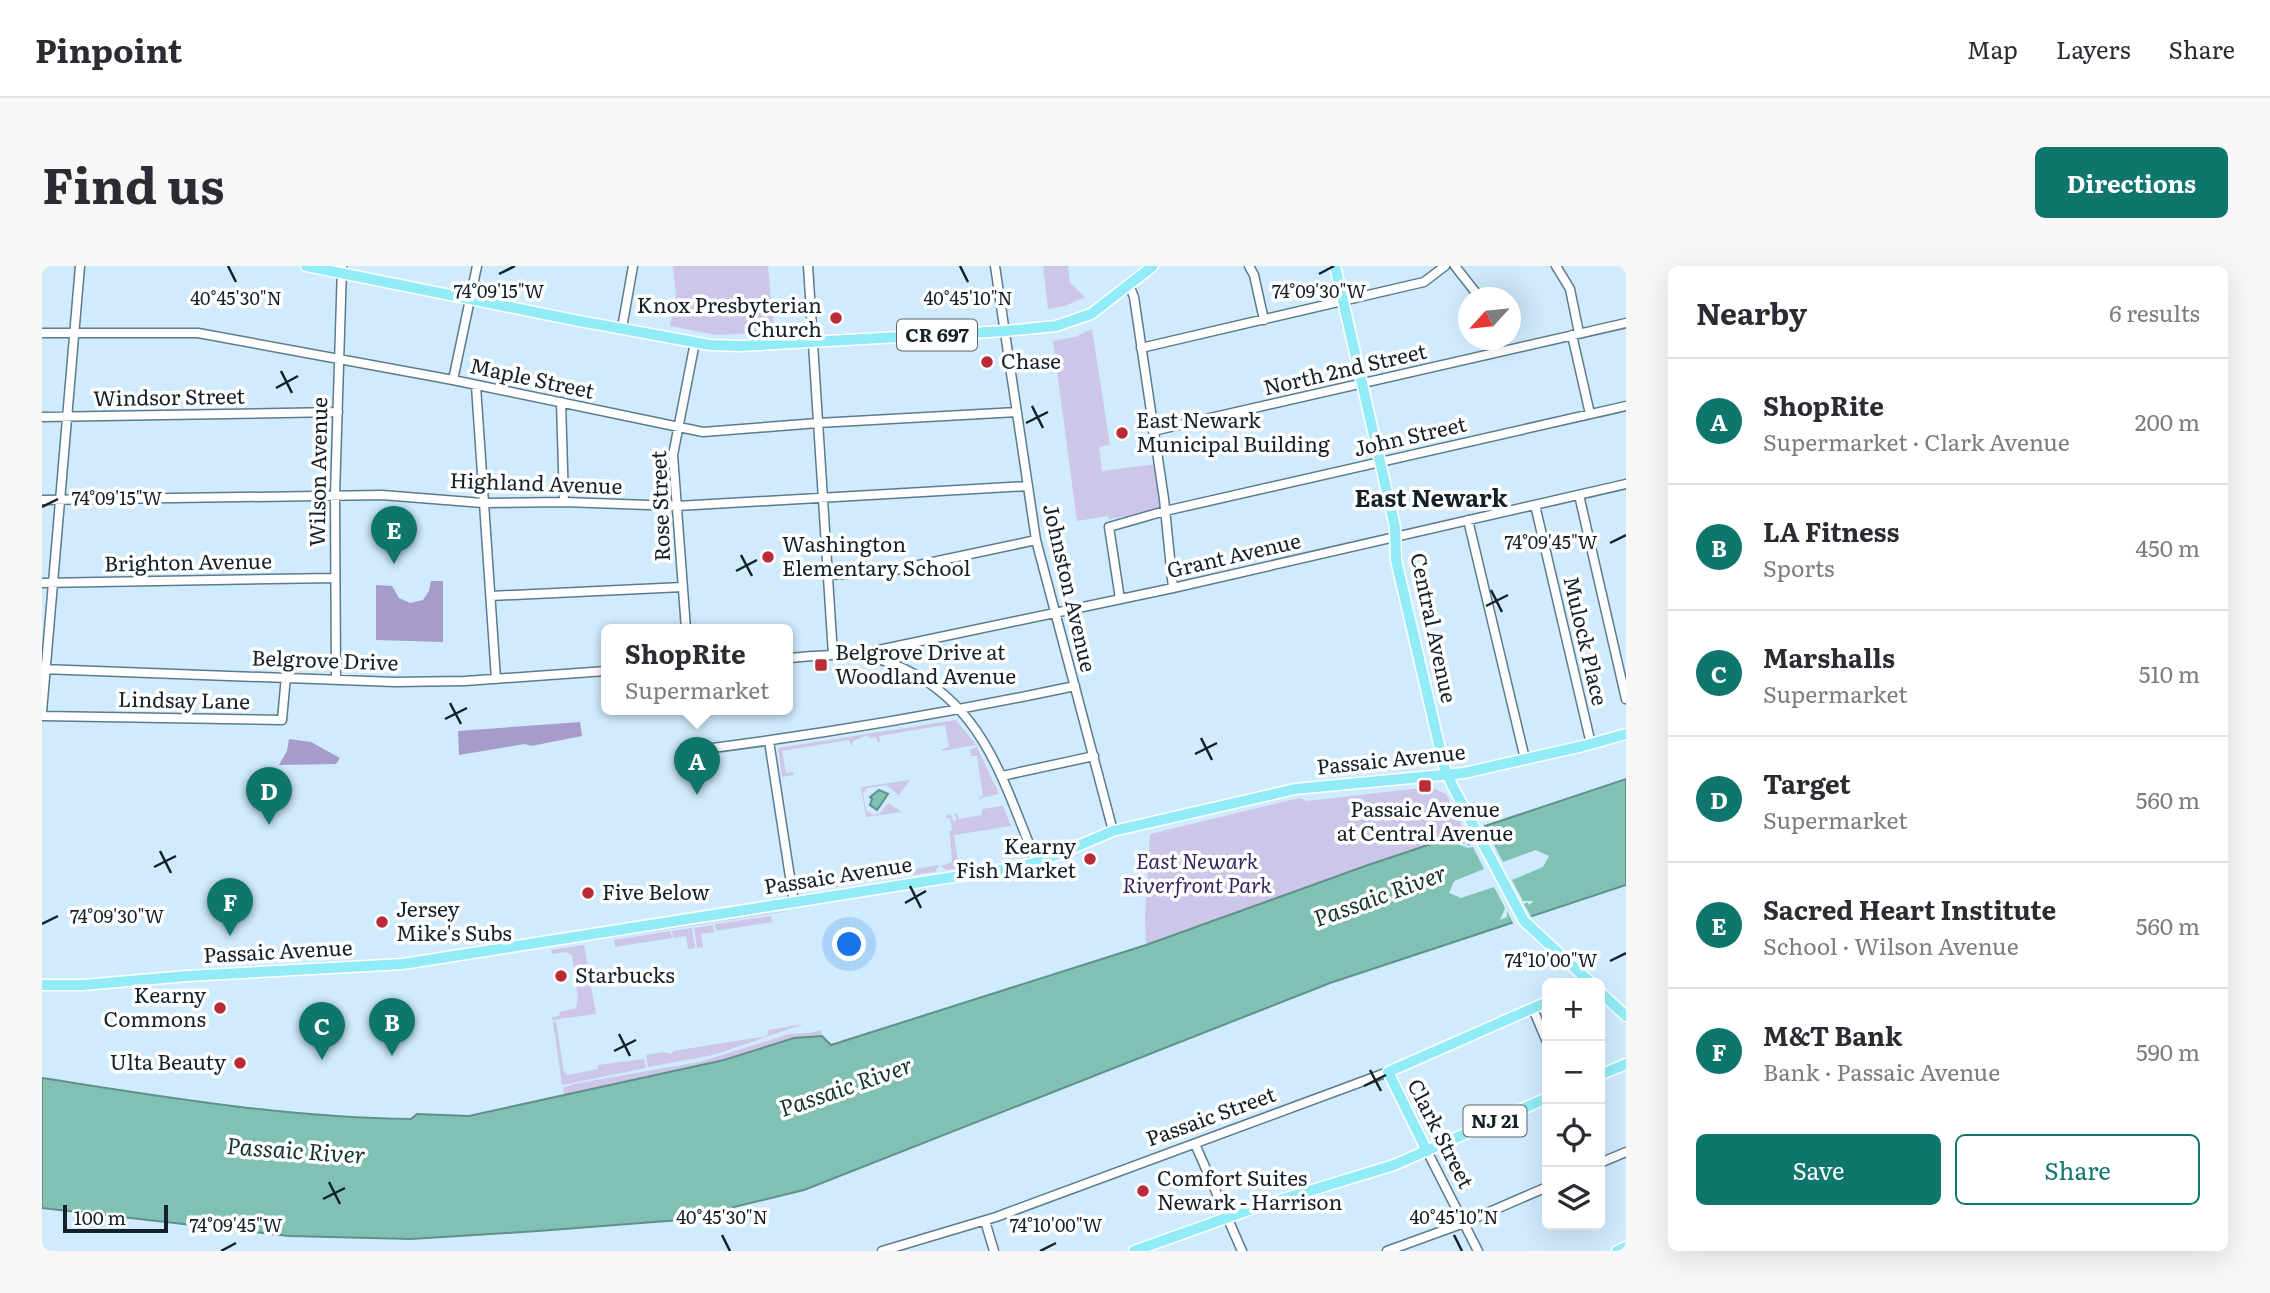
<!DOCTYPE html>
<meta charset="utf-8">
<style>
body{margin:0;font-family:Literata,serif;background:#f7f7f7;color:#2b2b33}
.controls{position:absolute;right:21px;bottom:21px;display:grid;overflow:hidden;border-radius:10px;box-shadow:0 7px 28px #0002}
.controls button{width:63px;height:63px;display:grid;place-items:center;padding:0;border:0;border-bottom:2px solid #e1e1e2;background:#fff;color:#2b2b33;font:35px sans-serif}
.compass{position:absolute;left:1416px;top:21px;width:63px;height:63px;border-radius:50%;background:#fff;box-shadow:0 7px 28px #0002;rotate:243deg}
.scale{position:absolute;left:21px;bottom:18px;width:105px;box-sizing:border-box;padding-left:7px;border:4px solid #142129;border-top:0;font-size:19px;line-height:24px;white-space:nowrap;color:#142129;-webkit-text-stroke:5px #fff;paint-order:stroke}
.you{position:absolute;left:808px;top:679px;width:24px;height:24px;margin:-18px;border:5px solid #fff;border-radius:50%;background:#1a73e8;box-shadow:0 0 0 10px #1a73e833}
.badge{display:grid;place-items:center;width:46px;height:46px;border-radius:50%;background:#0f766e;color:#fff;font-size:23px;font-weight:700}
.pin{position:absolute;translate:-50% -58px;filter:drop-shadow(0 2px 4px #0008)}
.pin::after{content:'';position:absolute;top:37px;width:24px;height:21px;background:inherit;clip-path:polygon(0 0,100% 0,50% 100%)}
.popup{position:absolute;left:559px;top:358px;width:192px;height:91px;box-sizing:border-box;display:grid;place-content:center;border-radius:10px;background:#fff;filter:drop-shadow(0 2px 5px #0005);font-size:23px;white-space:nowrap;color:#7c7c81}
.popup b{font-size:26px;color:#2b2b33}
.popup::after{content:'';position:absolute;left:50%;top:100%;margin-left:-14px;border:14px solid transparent;border-top-color:#fff}
.list{margin:0;padding:0;list-style:none}
h2{display:flex;justify-content:space-between;align-items:center;height:91px;margin:0;padding:0 28px;font-size:30px}
h2 small{font-size:23px;font-weight:400;color:#7c7c81}
.list li{display:grid;grid-template-columns:46px 1fr auto;gap:21px;align-items:center;box-sizing:border-box;height:126px;padding:0 28px;border-top:2px solid #e1e1e2}
.list b{display:block;font-size:26px;white-space:nowrap}
.list p{margin:0;font-size:23px;white-space:nowrap;color:#7c7c81}
.list em{font-size:23px;font-style:normal;color:#7c7c81}
.actions{display:flex;gap:14px;padding:21px 28px}
.actions a{flex:1;padding:16px 0;border:2px solid #0f766e;border-radius:10px;text-align:center;font-size:24px;color:#0f766e}
.actions .main{background:#0f766e;color:#fff}
.icon{flex:none;width:38px;height:38px;fill:none;stroke:currentColor;stroke-width:2;stroke-linecap:round;stroke-linejoin:round}
.map{position:relative;flex:none;width:1584px;height:985px;overflow:hidden;border-radius:10px}
header{display:flex;align-items:center;gap:42px;box-sizing:border-box;height:98px;padding:0 35px;background:#fff;border-bottom:2px solid #e1e1e2}
header strong{font-size:33px}
nav{display:flex;gap:38px;margin-inline-start:auto;font-size:24px}
.intro{display:flex;align-items:center;justify-content:space-between;box-sizing:border-box;height:168px;padding:0 42px}
h1{margin:0;font-size:49px}
.button{padding:18px 32px;border-radius:10px;background:#0f766e;color:#fff;font-size:24px;font-weight:700}
main{display:flex;gap:42px;padding:0 42px}
aside{flex:1;background:#fff;border-radius:10px;box-shadow:0 7px 28px #0002}
.map>svg:first-child{display:block}
</style>
<header>
<strong>Pinpoint</strong>
<nav><a>Map</a><a>Layers</a><a>Share</a></nav>
</header>
<div class="intro"><h1>Find us</h1><a class="button">Directions</a></div>
<main>
<div class="map">
<svg width="1584" height="985" viewBox="0 0 1584 985">
<rect width="100%" height="100%" fill="#cfebfd"/>
<!-- green -->
<path fill="#cdc6e9" d="M631 0H726L732 66 674 69 628 60 634 30Z
M1001 0H1026L1028 17 1043 31 1023 40 1006 43Z
M1050 63 1068 179 1057 181 1060 205 1114 198 1119 244 1067 253 1066 250 1035 255 1011 75 1033 71Z
M914 454 934 479 900 485V483L907 481 903 459 837 470 838 476H836L834 471 827 472 826 469 811 475 810 481 807 474 740 485 744 507 751 506 752 509 740 511 736 482Z
M935 481 957 528 935 533 941 529 940 524 935 490H929L928 483Z
M868 514 857 529 844 519 825 522 821 527 824 544 831 549 837 548 846 537 860 546 824 551 819 521Z
M1388 521 1404 528 1423 566 1243 628 1104 679 1103 650 1108 568 1257 532 1265 535Z
M961 540 969 560 912 569 917 602 904 604 899 600 910 596 908 567 906 566 910 564 908 552H904L905 549 909 548 911 555 915 554 912 548 915 547 917 553 940 549V543Z
M897 599 893 606 862 610 857 606Z
M815 612 811 618 780 623 775 618Z
M743 645 742 646 555 674 559 673Z
M729 650 730 656 674 665 673 658Z
M671 659 672 666 659 668 661 681 655 682 652 662Z
M650 662 653 682 646 683 644 670 631 672 630 665Z
M628 665 630 672 573 681 572 674Z
M542 679 554 748 510 754V751L517 750 518 746 534 742 536 732 530 689 524 686 510 688 509 684Z
M514 755 522 806 526 809 556 803V799L602 793 604 802 520 819 511 756Z
M762 758 671 789 606 801 604 789 622 786 630 788 631 785 725 770 727 764Z
M779 764 780 770 752 772 682 794 522 829 521 822 532 818 657 796 747 768 767 767Z"/>
<!-- forest -->
<path fill="#a69bcb" d="M389 315H401V376L334 374V319L350 320 357 332 368 337 381 334 387 325Z
M538 456 540 470 489 480 483 478 417 489 416 465Z
M247 473 269 476 298 492 294 498 237 499 245 485Z"/>
<!-- water -->
<path fill="#80c1b3" stroke="#60918a" stroke-width="2" d="M1584 513V619L1288 717 762 924 638 954 496 965 369 973 328 972 247 970 0 942V812C122 831 246 852 369 853L375 848 427 850 445 846 682 794 752 772 780 770 789 779 1104 679 1326 599Z
M837 524 846 528 835 544 828 539 830 533 828 531Z"/>
<!-- pier -->
<path fill="#cfebfd" d="M1441 559 1447 571 1451 567 1452 569 1449 573 1461 596 1494 584 1507 590 1501 601 1470 614 1481 635H1492L1487 639 1485 636 1482 638 1490 652 1472 659 1465 645V651L1458 654 1463 642 1452 621 1419 632 1407 627 1412 615 1442 603 1431 581 1426 582 1417 579 1424 576 1426 580 1430 578 1423 565Z"/>
<g fill="none" stroke-linecap="round" stroke-linejoin="round">
<!-- minor casing -->
<g stroke="#5b7b8f" stroke-width="11">
<path id="minor" d="M766 0 791 389
M953 0 994 274 1071 565
M1207 0 1212 9 1222 54
M1413 0 1438 32
M1514 0 1528 23 1537 67
M1087 19 1092 31 1122 233 1131 322
M580 62 591 0
M0 67H156L411 114 661 166 776 157 975 146
M1530 69 1548 148
M1099 82 1382 16 1403 0
M411 114 435 0
M434 120 454 413
M519 136 522 236
M0 151 296 146
M1111 165 1584 57
M1537 229 1584 433
M0 234 340 229 441 237 522 236 635 240 986 220
M1493 239 1549 478
M1426 254 1483 493
M786 309 844 306 994 274
M0 317 292 312
M449 330 641 321
M1078 333 1067 261 1123 245 1584 140
M644 363 631 189 653 76
M808 390 1131 322 1584 218
M746 392C773 390 800 387 826 391 844 394 860 401 876 410 943 449 962 517 990 585L993 597
M0 403 353 416 423 415 564 405
M294 413 293 229 300 0
M0 446 38 0
M0 450 240 454 244 410
M727 475 752 637
M647 485C777 469 905 447 1033 420
M960 510 1052 490
M1491 743 1505 776
M1153 878 1200 985
M1385 885 1436 985
M1558 897 1584 886
M943 955 952 985
M840 985 954 951 1346 806
M1345 985 1422 957 1505 921"/>
</g>
<!-- major casing -->
<g stroke="#fff" stroke-width="13">
<path id="major" d="M264 0 532 54 668 79 699 80 963 65 1014 60 1049 48 1111 0
M1293 0 1353 261 1354 294 1402 500 1410 519 1482 655 1549 717
M0 719H41L145 710 361 698 981 600 1005 593 1071 565 1253 523 1422 507 1541 480 1584 468
M1558 726 1584 750
M1558 809 1584 798
M1385 885 1346 806 1505 736
M1092 985 1215 941 1352 899 1505 832
M1575 985 1584 981"/>
</g>
<!-- minor -->
<use href="#minor" stroke="#fff" stroke-width="8"/>
<!-- major -->
<use href="#major" stroke="#91ecf8" stroke-width="10"/>
</g>
<!-- ticks -->
<path fill="none" stroke="#142129" stroke-width="2.5" d="M186 0 194 16M918 0 926 16M457 8 473 0M1277 8 1292 0M239 105 250 127M234 122 256 110M990 140 1001 162M984 157 1006 146M0 241 16 233M1568 277 1584 269M699 289 710 310M694 305 715 294M1449 324 1460 346M1444 340 1466 329M408 437 419 458M403 453 425 442M1159 472 1170 494M1153 488 1175 477M118 585 129 607M112 601 134 590M868 620 879 642M863 637 884 625M0 658 16 650M1568 695 1584 687M577 768 588 790M572 785 594 774M1328 804 1339 825M1322 820 1344 809M287 916 298 938M281 933 303 922M680 969 688 985M1412 969 1420 985M179 985 194 977M998 985 1014 977"/>
<!-- markers -->
<g fill="#bb2b35" stroke="#fff" stroke-width="2.5">
<circle cx="794" cy="52" r="7"/>
<circle cx="945" cy="96" r="7"/>
<circle cx="1080" cy="167" r="7"/>
<circle cx="726" cy="291" r="7"/>
<rect x="772" y="392" width="14" height="14" rx="3.5"/>
<rect x="1376" y="513" width="14" height="14" rx="3.5"/>
<circle cx="1048" cy="593" r="7"/>
<circle cx="546" cy="627" r="7"/>
<circle cx="340" cy="656" r="7"/>
<circle cx="519" cy="710" r="7"/>
<circle cx="178" cy="742" r="7"/>
<circle cx="198" cy="797" r="7"/>
<circle cx="1101" cy="925" r="7"/>
</g>
<g text-anchor="middle" stroke-width="7" stroke-linejoin="round" paint-order="stroke">
<!-- shield labels -->
<g fill="#fff" stroke="#5a6469" stroke-width="2">
<rect x="855" y="53.5" width="80" height="31" rx="5"/>
<rect x="1421.5" y="839.5" width="63" height="31" rx="5"/>
</g>
<g font-size="19" font-weight="bold" fill="#142129">
<text x="895" y="76">CR 697</text>
<text x="1453" y="862">NJ 21</text>
</g>
<!-- poi labels -->
<g font-size="21" fill="#142129" stroke="#fff" text-anchor="start">
<text x="780" y="47" text-anchor="end">Knox Presbyterian<tspan x="780" dy="24">Church</tspan></text>
<text x="959" y="103">Chase</text>
<text x="1094" y="162">East Newark<tspan x="1094" dy="24">Municipal Building</tspan></text>
<text x="740" y="286">Washington<tspan x="740" dy="24">Elementary School</tspan></text>
<text x="793" y="394">Belgrove Drive at<tspan x="793" dy="24">Woodland Avenue</tspan></text>
<text x="1383" y="551" text-anchor="middle">Passaic Avenue<tspan x="1383" dy="24">at Central Avenue</tspan></text>
<text x="1034" y="588" text-anchor="end">Kearny<tspan x="1034" dy="24">Fish Market</tspan></text>
<text x="560" y="634">Five Below</text>
<text x="354" y="651">Jersey<tspan x="354" dy="24">Mike's Subs</tspan></text>
<text x="533" y="717">Starbucks</text>
<text x="164" y="737" text-anchor="end">Kearny<tspan x="164" dy="24">Commons</tspan></text>
<text x="184" y="804" text-anchor="end">Ulta Beauty</text>
<text x="1115" y="920">Comfort Suites<tspan x="1115" dy="24">Newark - Harrison</tspan></text>
</g>
<!-- street labels -->
<g font-size="21" fill="#142129" stroke="#fff">
<text transform="translate(1303 104) rotate(-13)" y="7">North 2nd Street</text>
<text transform="translate(490 113) rotate(12)" y="7">Maple Street</text>
<text transform="translate(127 132) rotate(-1)" y="7">Windsor Street</text>
<text transform="translate(1368 171) rotate(-13)" y="7">John Street</text>
<text transform="translate(277 206) rotate(-89)" y="7">Wilson Avenue</text>
<text transform="translate(494 218) rotate(2)" y="7">Highland Avenue</text>
<text transform="translate(619 240) rotate(-92)" y="7">Rose Street</text>
<text transform="translate(1192 290) rotate(-13)" y="7">Grant Avenue</text>
<text transform="translate(146 297) rotate(-1)" y="7">Brighton Avenue</text>
<text transform="translate(1027 322) rotate(77)" y="7">Johnston Avenue</text>
<text transform="translate(1391 362) rotate(78)" y="7">Central Avenue</text>
<text transform="translate(1543 375) rotate(77)" y="7">Mulock Place</text>
<text transform="translate(283 395) rotate(2)" y="7">Belgrove Drive</text>
<text transform="translate(142 435) rotate(1)" y="7">Lindsay Lane</text>
<text transform="translate(1349 494) rotate(-6)" y="7">Passaic Avenue</text>
<text transform="translate(796 610) rotate(-9)" y="7">Passaic Avenue</text>
<text transform="translate(236 686) rotate(-3)" y="7">Passaic Avenue</text>
<text transform="translate(1169 851) rotate(-20)" y="7">Passaic Street</text>
<text transform="translate(1398 868) rotate(63)" y="7">Clark Street</text>
</g>
<!-- park labels -->
<g font-size="21" font-style="italic" fill="#37245e" stroke="#fff">
<text x="1155" y="603">East Newark<tspan x="1155" dy="24">Riverfront Park</tspan></text>
</g>
<!-- water labels -->
<g font-size="23" font-style="italic" fill="#14342e" stroke="#fff">
<text transform="translate(1338 630) rotate(-20)" y="8">Passaic River</text>
<text transform="translate(804 821) rotate(-19)" y="8">Passaic River</text>
<text transform="translate(254 885) rotate(4)" y="8">Passaic River</text>
</g>
<!-- quarter labels -->
<g font-size="24" font-weight="bold" fill="#142129" stroke="#fff">
<text x="1389" y="241">East Newark</text>
</g>
</g>
<g font-size="18" text-anchor="middle" fill="#142129" stroke="#fff" stroke-width="7" stroke-linejoin="round" paint-order="stroke">
<text x="457" y="32">74°09'15"W</text>
<text x="1277" y="32">74°09'30"W</text>
<text x="194" y="39">40°45'30"N</text>
<text x="926" y="39">40°45'10"N</text>
<text x="75" y="239">74°09'15"W</text>
<text x="1509" y="283">74°09'45"W</text>
<text x="75" y="657">74°09'30"W</text>
<text x="1509" y="701">74°10'00"W</text>
<text x="680" y="958">40°45'30"N</text>
<text x="1412" y="958">40°45'10"N</text>
<text x="194" y="966">74°09'45"W</text>
<text x="1014" y="966">74°10'00"W</text>
</g>
</svg>
<div class="controls">
<button>+</button>
<button>−</button>
<button><svg class="icon" aria-label="locate" viewBox="0 0 24 24"><circle cx="12" cy="12" r="6"/><path d="M12 2v4M12 18v4M2 12h4M18 12h4"/></svg></button>
<button><svg class="icon" aria-label="layers" viewBox="0 0 24 24"><path d="M12 4l9 5-9 5-9-5zM3 14l9 5 9-5"/></svg></button>
</div>
<svg class="compass" viewBox="-18 -18 36 36"><path d="M0-13l5 13h-10z" fill="#e53935"/><path d="M0 13l5-13h-10z" fill="#7c7c81"/></svg>
<div class="scale">100 m</div>
<div class="you"></div>
<div class="pin badge" style="left:655px;top:529px">A</div>
<div class="popup"><b>ShopRite</b>Supermarket</div>
<div class="pin badge" style="left:350px;top:790px">B</div>
<div class="pin badge" style="left:280px;top:794px">C</div>
<div class="pin badge" style="left:227px;top:559px">D</div>
<div class="pin badge" style="left:352px;top:298px">E</div>
<div class="pin badge" style="left:188px;top:670px">F</div>
</div>
<aside>
<h2>Nearby<small>6 results</small></h2>
<ul class="list">
<li><span class="badge">A</span><div><b>ShopRite</b><p>Supermarket · Clark Avenue</p></div><em>200 m</em></li>
<li><span class="badge">B</span><div><b>LA Fitness</b><p>Sports</p></div><em>450 m</em></li>
<li><span class="badge">C</span><div><b>Marshalls</b><p>Supermarket</p></div><em>510 m</em></li>
<li><span class="badge">D</span><div><b>Target</b><p>Supermarket</p></div><em>560 m</em></li>
<li><span class="badge">E</span><div><b>Sacred Heart Institute</b><p>School · Wilson Avenue</p></div><em>560 m</em></li>
<li><span class="badge">F</span><div><b>M&amp;T Bank</b><p>Bank · Passaic Avenue</p></div><em>590 m</em></li>
</ul>
<div class="actions"><a class="main">Save</a><a>Share</a></div>
</aside>
</main>
